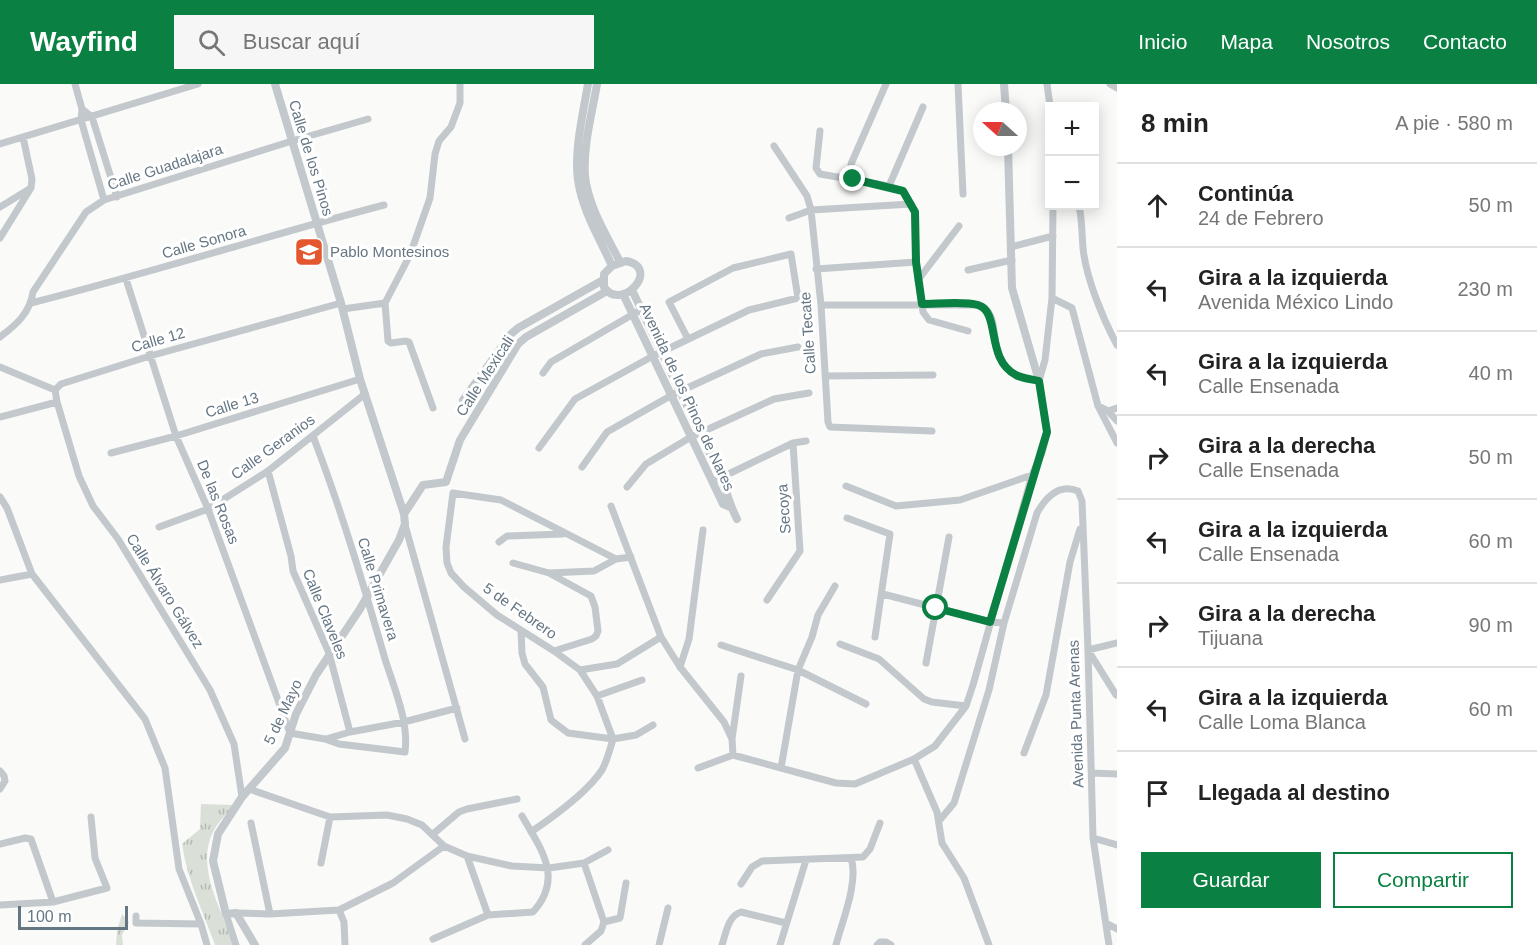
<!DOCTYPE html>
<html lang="es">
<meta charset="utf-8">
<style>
body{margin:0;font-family:Arial,sans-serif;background:#f6f6f6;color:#222}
.controls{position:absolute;right:18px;top:18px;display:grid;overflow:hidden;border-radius:0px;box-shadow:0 3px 15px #0003}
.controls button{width:54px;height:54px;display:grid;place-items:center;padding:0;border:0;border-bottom:2px solid #e0e0e0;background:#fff;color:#222;font:30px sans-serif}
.compass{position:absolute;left:973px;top:18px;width:54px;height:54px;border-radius:50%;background:#fff;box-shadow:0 3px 15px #0003;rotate:291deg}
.scale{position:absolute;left:18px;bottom:15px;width:110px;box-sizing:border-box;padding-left:6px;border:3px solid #657683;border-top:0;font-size:16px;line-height:21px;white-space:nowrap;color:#657683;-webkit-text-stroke:4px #fff;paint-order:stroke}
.stop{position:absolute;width:18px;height:18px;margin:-14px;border:4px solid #0b8043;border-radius:50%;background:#fff}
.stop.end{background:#0b8043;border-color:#fff;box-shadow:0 2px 6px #0008}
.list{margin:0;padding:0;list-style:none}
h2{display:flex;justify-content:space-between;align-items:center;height:78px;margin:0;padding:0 24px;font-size:26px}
h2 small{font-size:20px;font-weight:400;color:#767676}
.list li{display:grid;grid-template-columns:39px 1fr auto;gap:18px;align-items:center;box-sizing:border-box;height:84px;padding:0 24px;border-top:2px solid #e0e0e0}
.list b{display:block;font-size:22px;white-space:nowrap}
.list p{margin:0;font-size:20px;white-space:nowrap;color:#767676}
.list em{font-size:20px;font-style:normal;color:#767676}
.actions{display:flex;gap:12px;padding:18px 24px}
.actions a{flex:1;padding:14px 0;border:2px solid #0b8043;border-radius:0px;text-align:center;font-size:21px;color:#0b8043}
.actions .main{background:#0b8043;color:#fff}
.icon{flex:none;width:33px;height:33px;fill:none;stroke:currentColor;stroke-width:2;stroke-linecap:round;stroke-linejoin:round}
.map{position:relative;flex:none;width:1117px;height:861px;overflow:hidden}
header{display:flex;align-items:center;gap:36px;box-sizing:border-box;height:84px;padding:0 30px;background:#0b8043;color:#fff}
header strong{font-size:28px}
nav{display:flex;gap:33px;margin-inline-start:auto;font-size:21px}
.search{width:420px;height:54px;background:#f6f6f6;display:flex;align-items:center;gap:15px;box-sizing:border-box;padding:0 21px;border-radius:0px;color:#767676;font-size:22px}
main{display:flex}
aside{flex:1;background:#fff}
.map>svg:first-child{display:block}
</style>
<header>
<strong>Wayfind</strong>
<div class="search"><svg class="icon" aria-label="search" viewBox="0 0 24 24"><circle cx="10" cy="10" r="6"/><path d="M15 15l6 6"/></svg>Buscar aquí</div>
<nav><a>Inicio</a><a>Mapa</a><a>Nosotros</a><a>Contacto</a></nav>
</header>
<main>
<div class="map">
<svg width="1117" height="861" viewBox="0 0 1117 861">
<defs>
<pattern id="grass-tufts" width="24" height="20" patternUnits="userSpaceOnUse" patternTransform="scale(1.5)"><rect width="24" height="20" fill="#dadfd7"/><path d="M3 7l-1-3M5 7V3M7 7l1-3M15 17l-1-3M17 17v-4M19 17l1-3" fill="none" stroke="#b4b9b4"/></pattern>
</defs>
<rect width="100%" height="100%" fill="#fafaf8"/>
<!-- grass -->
<path fill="url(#grass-tufts)" d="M201 720 234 721C227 729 219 737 214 746 194 781 222 828 235 861H215C203 828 187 795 182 760L200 745Z
M122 830 129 838 122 851 123 861H116L117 847Z"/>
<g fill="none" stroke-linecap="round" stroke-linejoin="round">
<!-- minor -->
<path stroke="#c3c8cc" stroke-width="7" d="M75 0 82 25 81 36 85 50 104 116
M958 0 963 110
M1047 0 1050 22
M1110 0 1117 4
M82 25 92 33 117 113
M820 47 816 84 820 90 889 102 903 107 915 128 916 178 923 228 929 236 968 247
M0 60 198 0
M774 62 807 112 811 126 821 221 828 338 830 343 932 347
M853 95 851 80 886 0
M889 102 923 23
M1078 122 1080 127C1082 139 1082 152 1083 164 1086 194 1103 235 1117 261
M0 123 31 104
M789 134 811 126 911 120
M0 154 31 104 32 95 23 53
M1011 163 1053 152
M816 185 916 178
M968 186 1012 176
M126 195 176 352 208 425 290 649 325 655 339 660 405 668C409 637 394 604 385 575 363 499 341 425 313 352
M918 196 959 142
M1052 214 1072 224 1098 322 1117 359
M31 219C150 189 266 152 384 121
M385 219 410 171 430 114 435 70 439 57 451 43 460 19V0
M385 219 388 257 391 259 406 257 409 258 433 324
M821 221H976C979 222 983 222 985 224 1002 239 985 274 1016 291 1023 295 1032 295 1039 297
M343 225 385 219
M0 253C16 241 30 229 33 208L86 128 104 116 292 57 368 35
M0 283 55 306
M543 289 551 278 642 225
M825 292 933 291
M57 318 79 392 93 422 118 455 210 606 234 660 242 713
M1098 322 1108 327 1117 337
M1108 327 1117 324
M0 333 57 318 55 306 61 300 150 272 341 219
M539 364 575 315 653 272 749 226 798 214 791 170 733 184 669 218 688 255
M111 369 176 352 360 295
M582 383 607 348 672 311 761 270 798 263
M268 387 291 472 293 487 329 569 350 648
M714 397 793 359 806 357
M846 402 896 422 960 416 1032 391
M627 403 646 380 691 353 774 315 809 309
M453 409 446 463 447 479 451 489 464 503 497 531 554 567 580 586 597 612 613 655
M453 409 501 416 616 475 631 473
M0 413 7 424 32 490 145 635 165 684 179 785 201 840 207 861
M611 422 661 553 680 583 724 638 732 655 733 671
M847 434 890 450 875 553
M405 441 465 655
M159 443 208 425 268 387 365 310
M499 458 507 452 563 450
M513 479 549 489 594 487 616 475
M549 489 591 512 595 523 598 547 596 552 592 555 554 567
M0 496 32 490
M883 510 990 538 1004 539
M767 516 800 467 793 359
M521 547 522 569 525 580 543 603 551 636 568 649 613 655 636 651 653 641
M840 560 879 575 924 615 932 618 966 622
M721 561 798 586 866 620
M926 579 949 453
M680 583 689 555 703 446
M580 586 617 580 661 553
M1116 611 1088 566 1117 559
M597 612 642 596
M326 655 350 648 404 638 457 624
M732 655 741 592
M1024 669 1046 611 1070 478 1080 445
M914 675 937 728 942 759 964 794 989 861
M698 684 733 671 836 699 855 700 914 675 935 662 966 622 973 601 1032 391 1042 369 1047 348 1039 297 1045 276 1052 214 1053 122
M781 684 798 586 812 553 818 531 835 502
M0 687 4 692 5 697 0 705
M1092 689 1117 690
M249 705 330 733 387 731 407 735 422 741 444 762 467 772 512 782 549 784 584 779 608 766
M939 737 954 719 989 606 1004 539 1037 429C1046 413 1059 399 1078 407L1082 417 1088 566 1093 754 1109 861
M251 739 270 830
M531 748C553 733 587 709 602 686 607 677 610 665 613 655
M433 750 459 728 467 725 517 715
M1093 754 1117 761
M0 760 25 754 31 755 53 818
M467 772 488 831
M321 779 330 733
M584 779 604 838 601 847 585 861
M741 800 752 783 762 777 863 773 870 765 880 739
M0 821 53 818 107 804 95 774 91 733
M339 826 344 838 345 861
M236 829 270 830 339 826 393 799 444 762
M226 830 236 861
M136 832V839L201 840
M604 838 620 834 626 799
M1106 839 1117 845
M433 855 488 831 533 828C564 794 541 765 522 732
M659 861 668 824
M722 861C726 849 728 832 741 828L786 839
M780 861 806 776
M836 861C842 838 859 797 851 774
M877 861 880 858H886L891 861"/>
<!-- tertiary -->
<path stroke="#c3c8cc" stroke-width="8" d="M588 0C583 30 574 66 578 96 582 126 600 155 612 182
M597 0C592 30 583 61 585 92 588 122 607 152 620 178
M1004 0 1006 27
M1008 63 1012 204 1039 297
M626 177C662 184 621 229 604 203V190L612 182Z
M632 206 721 393C727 408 730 422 737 435
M623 210 723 420 730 423
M463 316 511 250 518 244 603 196
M404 430 423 401 446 398 460 356 518 260 526 253 607 207
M255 861 236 829 226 830 213 777 218 750 242 713 285 664 296 630 316 591 360 525 399 456 405 440 404 430 360 295 341 219 275 0"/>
</g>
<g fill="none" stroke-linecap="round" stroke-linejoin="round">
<!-- route -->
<path stroke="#0b8043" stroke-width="8" d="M853 95 903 107 915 128 916 178 922 220C937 220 964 217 978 221 1001 228 985 275 1016 291 1023 295 1032 295 1039 297L1047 348 990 538 936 524"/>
</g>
<!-- icons -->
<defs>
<g id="school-square" transform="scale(1.5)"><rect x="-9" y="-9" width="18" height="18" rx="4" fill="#e4572e" stroke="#fff"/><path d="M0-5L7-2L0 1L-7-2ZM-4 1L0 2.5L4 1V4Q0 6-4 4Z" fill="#fff"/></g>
</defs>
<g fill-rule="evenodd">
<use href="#school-square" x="309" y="168"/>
</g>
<g text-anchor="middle" stroke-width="6" stroke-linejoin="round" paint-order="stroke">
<!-- street labels -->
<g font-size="15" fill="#657683" stroke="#fff">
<text transform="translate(311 74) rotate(73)" y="5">Calle de los Pinos</text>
<text transform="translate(165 83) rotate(-18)" y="5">Calle Guadalajara</text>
<text transform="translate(204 158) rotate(-16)" y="5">Calle Sonora</text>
<text transform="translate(808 249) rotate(-94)" y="5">Calle Tecate</text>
<text transform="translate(158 256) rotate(-16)" y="5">Calle 12</text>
<text transform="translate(485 292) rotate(-57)" y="5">Calle Mexicali</text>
<text transform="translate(687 313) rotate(65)" y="5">Avenida de los Pinos de Nares</text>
<text transform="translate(232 321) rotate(-17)" y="5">Calle 13</text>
<text transform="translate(273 363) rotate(-36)" y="5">Calle Geranios</text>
<text transform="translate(218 418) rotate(68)" y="5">De las Rosas</text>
<text transform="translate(784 425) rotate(-94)" y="5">Secoya</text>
<text transform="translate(378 505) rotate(73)" y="5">Calle Primavera</text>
<text transform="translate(165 507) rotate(58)" y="5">Calle Álvaro Gálvez</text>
<text transform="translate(520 527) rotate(35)" y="5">5 de Febrero</text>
<text transform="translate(325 530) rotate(68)" y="5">Calle Claveles</text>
<text transform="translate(283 628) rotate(-65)" y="5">5 de Mayo</text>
<text transform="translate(1076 630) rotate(-92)" y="5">Avenida Punta Arenas</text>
</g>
<!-- poi labels -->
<g font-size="15" fill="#657683" stroke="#fff" text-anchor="start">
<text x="330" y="173">Pablo Montesinos</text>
</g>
</g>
</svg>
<div class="controls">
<button>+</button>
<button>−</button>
</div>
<svg class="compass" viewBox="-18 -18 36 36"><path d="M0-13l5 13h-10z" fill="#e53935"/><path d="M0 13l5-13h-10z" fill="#767676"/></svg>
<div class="scale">100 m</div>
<div class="stop" style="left:936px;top:524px"></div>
<div class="stop end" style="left:853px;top:95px"></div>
</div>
<aside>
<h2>8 min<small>A pie · 580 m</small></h2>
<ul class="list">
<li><svg class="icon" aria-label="ahead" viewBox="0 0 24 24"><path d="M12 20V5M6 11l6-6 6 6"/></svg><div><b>Continúa</b><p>24 de Febrero</p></div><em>50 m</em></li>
<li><svg class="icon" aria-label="left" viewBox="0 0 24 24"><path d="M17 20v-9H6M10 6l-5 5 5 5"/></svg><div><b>Gira a la izquierda</b><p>Avenida México Lindo</p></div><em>230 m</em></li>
<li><svg class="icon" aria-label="left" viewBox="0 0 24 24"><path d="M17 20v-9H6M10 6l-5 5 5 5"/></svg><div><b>Gira a la izquierda</b><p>Calle Ensenada</p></div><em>40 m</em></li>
<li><svg class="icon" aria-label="right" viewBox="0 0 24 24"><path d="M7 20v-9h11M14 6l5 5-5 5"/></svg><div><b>Gira a la derecha</b><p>Calle Ensenada</p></div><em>50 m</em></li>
<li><svg class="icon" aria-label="left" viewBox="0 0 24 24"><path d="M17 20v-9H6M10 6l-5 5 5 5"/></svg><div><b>Gira a la izquierda</b><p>Calle Ensenada</p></div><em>60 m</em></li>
<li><svg class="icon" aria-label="right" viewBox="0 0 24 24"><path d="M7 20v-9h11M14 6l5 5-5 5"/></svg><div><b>Gira a la derecha</b><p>Tijuana</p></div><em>90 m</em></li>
<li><svg class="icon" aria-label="left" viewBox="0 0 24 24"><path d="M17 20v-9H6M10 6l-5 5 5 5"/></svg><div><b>Gira a la izquierda</b><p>Calle Loma Blanca</p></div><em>60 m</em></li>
<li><svg class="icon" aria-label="arrive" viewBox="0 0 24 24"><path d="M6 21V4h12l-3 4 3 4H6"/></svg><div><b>Llegada al destino</b></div></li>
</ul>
<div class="actions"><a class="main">Guardar</a><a>Compartir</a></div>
</aside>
</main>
